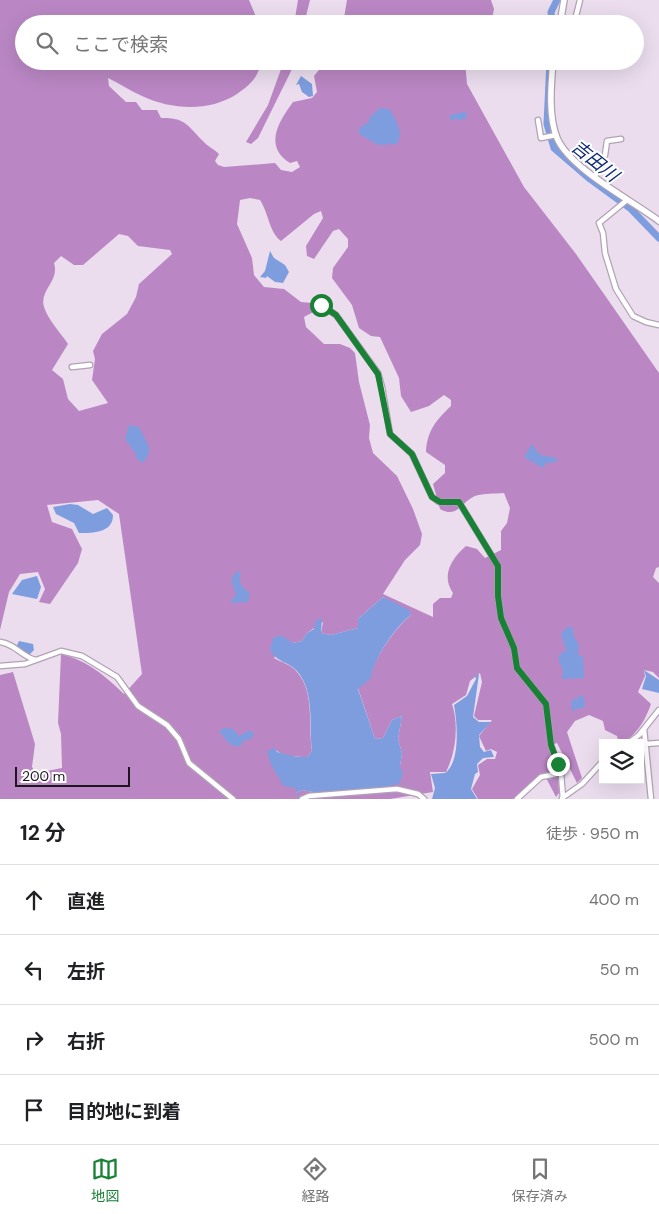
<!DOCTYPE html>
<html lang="ja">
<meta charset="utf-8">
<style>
body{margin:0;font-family:"DM Sans","Noto Sans JP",sans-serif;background:#f6f6f6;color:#202124}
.controls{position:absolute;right:15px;bottom:15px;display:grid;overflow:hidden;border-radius:0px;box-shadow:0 5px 20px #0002}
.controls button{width:45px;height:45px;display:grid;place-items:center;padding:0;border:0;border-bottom:1px solid #e0e0e0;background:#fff;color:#202124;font:25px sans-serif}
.scale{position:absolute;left:15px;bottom:12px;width:115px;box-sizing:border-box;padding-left:5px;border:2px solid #1c171d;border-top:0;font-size:14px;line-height:18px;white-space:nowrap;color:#1c171d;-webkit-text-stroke:4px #fff;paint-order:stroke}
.stop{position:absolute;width:15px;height:15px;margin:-11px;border:4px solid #188136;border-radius:50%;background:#fff}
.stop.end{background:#188136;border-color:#fff;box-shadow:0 1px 5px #0008}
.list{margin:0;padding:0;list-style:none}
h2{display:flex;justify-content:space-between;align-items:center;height:65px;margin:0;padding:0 20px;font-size:21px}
h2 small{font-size:16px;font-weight:400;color:#757577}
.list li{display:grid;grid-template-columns:32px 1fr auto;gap:15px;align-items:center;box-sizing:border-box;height:70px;padding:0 20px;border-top:1px solid #e0e0e0}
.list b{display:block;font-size:19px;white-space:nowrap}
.list em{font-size:16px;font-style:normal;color:#757577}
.icon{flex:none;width:28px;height:28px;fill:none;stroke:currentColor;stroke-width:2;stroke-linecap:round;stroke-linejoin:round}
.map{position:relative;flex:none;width:659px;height:799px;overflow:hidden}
.search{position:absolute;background:#fff;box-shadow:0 5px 20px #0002;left:15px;right:15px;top:15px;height:55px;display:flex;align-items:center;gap:12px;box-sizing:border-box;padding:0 18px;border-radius:28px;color:#757577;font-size:19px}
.sheet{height:345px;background:#fff}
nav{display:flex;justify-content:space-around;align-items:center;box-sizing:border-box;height:70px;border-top:1px solid #e0e0e0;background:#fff;font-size:14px;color:#757577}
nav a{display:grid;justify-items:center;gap:2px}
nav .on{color:#188136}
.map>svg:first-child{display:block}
</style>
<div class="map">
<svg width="659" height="799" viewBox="0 0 659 799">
<rect width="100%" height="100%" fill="#ebddee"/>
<!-- forest -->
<path fill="#ba87c4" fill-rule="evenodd" d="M0 0H249L259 24H24V61H261C259 77 250 85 237 94 209 112 172 110 142 96 130 91 119 83 108 78L109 86 126 102H136L142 110H157L161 118C185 117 188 126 203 141 207 146 214 149 219 154L215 161 218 165 224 167 275 163 281 170 292 172 300 167 297 161 290 163C263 146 279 121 293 102L312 98 317 92 314 76 326 61H465L467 84 524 187 576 254 659 373V567L656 568 653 577 659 583V678L653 672 644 670 645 676 638 692 651 704C646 719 635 739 619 743L617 736 605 730 603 721 589 715 575 721 567 732 582 778 577 783 557 743 550 746 558 770 559 793 556 797 544 774 513 799H478L472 789 480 775 478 765 487 759H495L497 752 491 749 486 751 479 736 492 720H478L474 716 482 682 480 673 470 681 466 695 452 704C459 725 456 752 446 772H430L433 792 390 799H0V675L13 672 35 744 32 767 36 773 62 768 61 734 58 723 61 654C88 661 104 675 124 694L142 674 119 514 98 500 47 505 52 522 72 529 82 549 78 563 50 604 39 602 45 589 38 572 20 574 9 592 0 630ZM250 198 260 200C269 214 269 232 281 241L314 214 321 211 323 218 306 246 307 256 314 259 333 231 339 229 348 239V247L333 268 332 278 352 305 359 328 371 336 380 337 399 378 401 396 411 412 429 406 444 395 451 400V406C436 420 427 431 426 452L445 465V473L433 484 440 509C457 519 461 502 475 496 484 493 495 494 504 493L510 508 507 523 501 531V550L485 558 477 549 466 546C451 559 441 576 453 593L451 598H440L433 604V617L383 594 405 560 420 545 422 534 413 509 397 476 373 453 369 438 370 425 359 382 355 353 350 348 340 344H324L306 327 304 317 317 310 312 303 301 302 284 289 264 287 254 275 252 258 237 224 240 200ZM119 234 128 236 138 246 170 250 172 254 139 284 136 297 127 314 102 334 93 351 95 359 92 380 108 403 79 411 68 399 63 379 52 370 68 344C61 333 48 320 44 307 39 290 60 281 54 263L61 256 74 265H83ZM383 597 411 615C396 627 373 659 370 678L358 688 375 739 383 738 392 720 402 716 398 739 402 753 400 766 313 792 302 790 296 793V788L274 748C281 757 296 757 307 757L312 751C308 726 315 692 297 672 292 665 281 662 274 658L287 641 293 643 302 641 307 633 323 622 321 633 331 635 358 628V619Z
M298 0H310L304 24H294Z
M347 0H491L494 9 491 24 451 21V24H343Z
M284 61H296L258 138 251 144 246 142 268 105Z"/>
<!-- water -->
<path fill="#7d9ddf" d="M301 76 312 84 313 96 309 97 302 92 299 84 296 85Z
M380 108 389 109C396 119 404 133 397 144L378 145 359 134V128L369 122V118Z
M464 112 467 114 466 119 450 120V115Z
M270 251 274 258 285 265 289 272 283 283 275 282 267 276 266 278 260 277 265 271Z
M129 425 139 427 149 447V454L143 463 136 458V454L125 439Z
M532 444 540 455 557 458 556 462 546 463 543 468 524 457Z
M70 504 78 505 93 514 107 508 113 515C113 533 93 533 79 533L74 523 56 514 53 507Z
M236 572H241C237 582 242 588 250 593L248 602 230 603 236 594 231 580Z
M37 576 41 587 37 599 12 594 22 580Z
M383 597 409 610 411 615C396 626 373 659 371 678L358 689 375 739 383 738 392 720 402 716 398 739 402 753 400 766 403 774 399 784 379 788 313 792 302 790 296 793V788L284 786 271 765 267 751 275 748 277 752 297 757H307L312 751C309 727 315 691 297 671 289 662 276 662 270 650L273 638 281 635 293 643 302 641 307 633 314 629 316 620 322 619 321 633 331 635 358 628V619Z
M572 626 574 637 579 645 578 655 583 657 584 678 562 679 563 670 558 659 560 654 566 651 561 634 566 628Z
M19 641 33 644 34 650 28 656 19 651 17 645Z
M644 670 659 680V693L642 689 646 676Z
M479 674 473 717 479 722H491L479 735 480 747 484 752 491 750 494 757 483 758 477 764 478 772 475 774 471 789 477 799H432L435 788 431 774 445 773C461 762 457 721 454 705L467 696 476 679 475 676Z
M579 695 584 697 585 707 573 710 572 713 571 702 574 698 577 700Z
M225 728 233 729 239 736 250 730 254 734 251 739 245 740 240 746C229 748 226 739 219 731Z"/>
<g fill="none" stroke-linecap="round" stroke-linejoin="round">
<!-- stream -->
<path stroke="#7d9ddf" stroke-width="1" d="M298 799V792"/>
<!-- river -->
<path stroke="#7d9ddf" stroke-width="7" d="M552 24 551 12 557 0
M550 61 547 124 554 148 590 179 631 209 659 238"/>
<!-- minor casing -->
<g stroke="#b1a3b4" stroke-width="7">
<path id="minor" d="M574 24 580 0
M538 120 541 138 556 135
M595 176 605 155 607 141 621 139
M627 200 599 223 603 233 605 253 616 289 633 316 646 322 659 325
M321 305 336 315 378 373 382 387 390 434 412 454 432 497 439 502H459L498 566V596L501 618 514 648 517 668 546 704 551 745 561 773 563 799
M72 367 90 365
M0 642C15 644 20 655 35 660
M0 666 25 664 61 651 82 656 117 677 138 706 167 725 179 739 189 763 233 799
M644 729 651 799
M628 743 639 735 659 710
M645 744 659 743
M562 798 582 784 603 761
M302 799 309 796 397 789 418 794 424 799
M517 799 541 777 561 773"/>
</g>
<!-- major casing -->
<g stroke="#b1a3b4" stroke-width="8">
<path id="major" d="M560 24 564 0
M553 61C551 85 548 116 557 138 570 169 633 201 659 221"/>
</g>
<!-- minor -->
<use href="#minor" stroke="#fff" stroke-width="4.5"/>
<!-- major -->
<use href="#major" stroke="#fff" stroke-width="5.5"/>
</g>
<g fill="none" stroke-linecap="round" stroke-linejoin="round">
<!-- route -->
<path stroke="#188136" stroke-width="6" d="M321 305 336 315 378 374 390 434 412 454 432 497 440 502H459L498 566V596L501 618 514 648 517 668 546 704 551 745 558 764"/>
</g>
<g text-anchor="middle" stroke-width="4" stroke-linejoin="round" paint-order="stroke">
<!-- water labels -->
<g font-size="18" font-style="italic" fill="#0f2c78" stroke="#fff">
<text transform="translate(595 161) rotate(39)" y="6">吉田川</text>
</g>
</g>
</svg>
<div class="controls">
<button><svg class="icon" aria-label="layers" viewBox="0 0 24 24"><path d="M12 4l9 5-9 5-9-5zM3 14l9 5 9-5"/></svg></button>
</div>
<div class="scale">200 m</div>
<div class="stop" style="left:321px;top:305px"></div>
<div class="stop end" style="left:558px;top:764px"></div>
<div class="search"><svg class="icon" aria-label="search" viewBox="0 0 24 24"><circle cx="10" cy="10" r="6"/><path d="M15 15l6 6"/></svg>ここで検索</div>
</div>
<section class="sheet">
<h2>12 分<small>徒歩 · 950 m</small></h2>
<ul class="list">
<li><svg class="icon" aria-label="ahead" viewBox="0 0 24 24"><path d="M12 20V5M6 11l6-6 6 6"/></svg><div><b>直進</b></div><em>400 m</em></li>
<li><svg class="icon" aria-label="left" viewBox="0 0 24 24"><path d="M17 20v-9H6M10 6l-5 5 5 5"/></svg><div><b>左折</b></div><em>50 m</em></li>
<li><svg class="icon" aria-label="right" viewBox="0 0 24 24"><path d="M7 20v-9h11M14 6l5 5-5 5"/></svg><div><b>右折</b></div><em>500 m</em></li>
<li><svg class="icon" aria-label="arrive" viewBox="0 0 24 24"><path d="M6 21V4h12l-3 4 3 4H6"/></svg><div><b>目的地に到着</b></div></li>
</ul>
</section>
<nav>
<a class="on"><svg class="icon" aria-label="map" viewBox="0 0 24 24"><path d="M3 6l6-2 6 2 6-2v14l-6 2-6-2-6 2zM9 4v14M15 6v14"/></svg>地図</a>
<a><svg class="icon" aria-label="directions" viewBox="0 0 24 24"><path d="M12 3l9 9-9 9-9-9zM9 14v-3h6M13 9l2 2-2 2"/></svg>経路</a>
<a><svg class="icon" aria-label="saved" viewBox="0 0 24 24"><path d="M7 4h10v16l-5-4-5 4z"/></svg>保存済み</a>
</nav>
